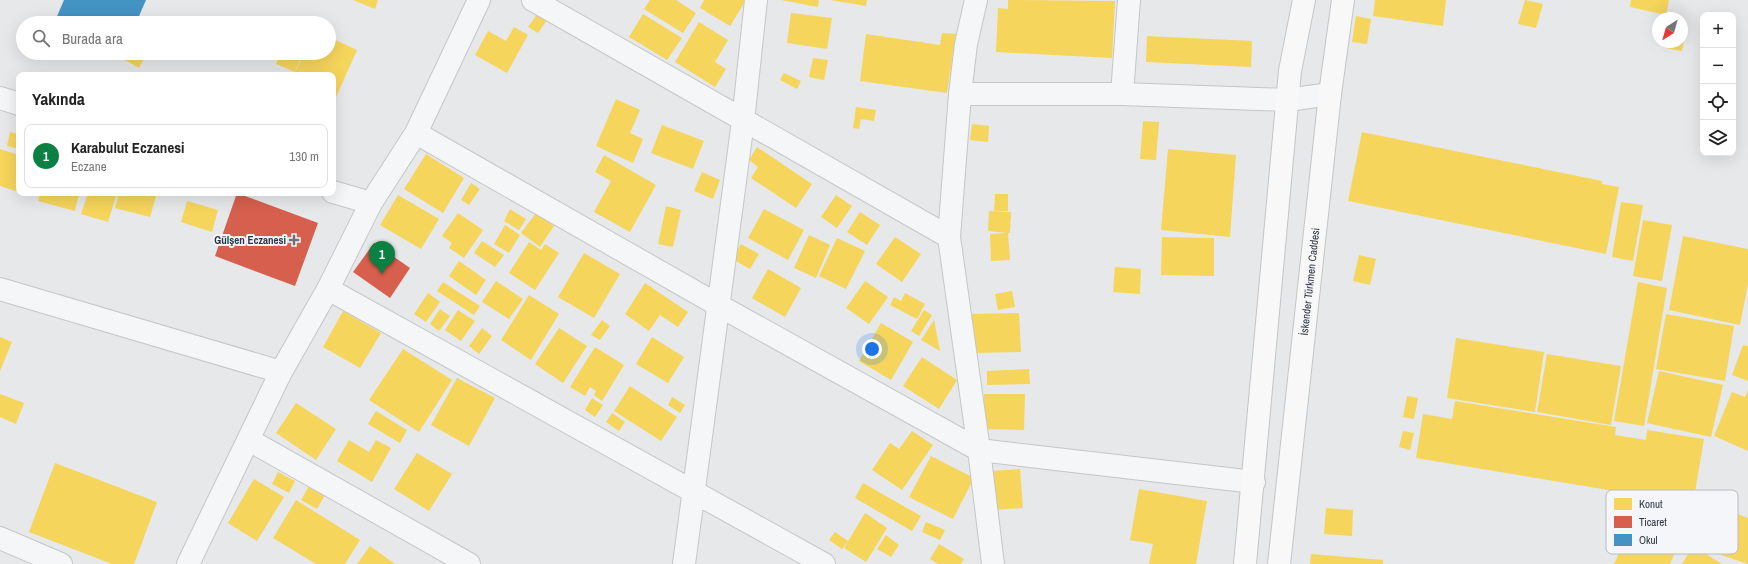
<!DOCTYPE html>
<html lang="tr">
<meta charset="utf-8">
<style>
body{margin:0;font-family:"Archivo Narrow",sans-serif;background:#f6f6f6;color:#222}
.controls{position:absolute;right:12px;top:12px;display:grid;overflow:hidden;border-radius:8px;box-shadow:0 4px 16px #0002}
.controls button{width:36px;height:36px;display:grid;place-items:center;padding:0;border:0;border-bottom:1px solid #e0e0e0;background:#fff;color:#222;font:20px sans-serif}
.compass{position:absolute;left:1652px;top:12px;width:36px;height:36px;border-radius:50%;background:#fff;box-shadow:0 4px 16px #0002;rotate:217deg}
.you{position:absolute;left:872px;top:349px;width:14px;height:14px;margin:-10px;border:3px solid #fff;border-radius:50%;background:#1a73e8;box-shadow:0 0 0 6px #1a73e833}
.badge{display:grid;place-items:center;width:26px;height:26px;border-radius:50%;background:#0b8043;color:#fff;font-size:13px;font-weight:700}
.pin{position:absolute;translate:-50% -33px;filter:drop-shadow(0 1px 2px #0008)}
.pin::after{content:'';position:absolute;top:21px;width:14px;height:12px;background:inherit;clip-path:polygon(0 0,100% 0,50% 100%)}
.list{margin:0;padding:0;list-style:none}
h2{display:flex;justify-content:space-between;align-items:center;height:52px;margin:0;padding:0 16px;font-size:17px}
h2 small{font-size:13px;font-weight:400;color:#767676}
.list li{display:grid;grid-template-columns:26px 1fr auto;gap:12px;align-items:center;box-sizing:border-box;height:64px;margin:0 8px 8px;padding:0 8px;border:1px solid #e0e0e0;border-radius:8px}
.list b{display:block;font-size:15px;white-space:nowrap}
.list p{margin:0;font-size:13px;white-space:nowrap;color:#767676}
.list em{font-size:13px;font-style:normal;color:#767676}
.icon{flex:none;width:22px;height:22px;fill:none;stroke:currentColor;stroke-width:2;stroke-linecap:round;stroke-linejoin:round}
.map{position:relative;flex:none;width:1748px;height:564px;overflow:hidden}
.search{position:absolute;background:#fff;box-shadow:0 4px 16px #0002;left:16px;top:16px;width:320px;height:44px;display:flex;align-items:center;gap:10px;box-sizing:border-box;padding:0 14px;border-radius:22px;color:#767676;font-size:15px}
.panel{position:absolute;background:#fff;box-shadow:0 4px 16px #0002;left:16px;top:72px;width:320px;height:124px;border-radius:8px}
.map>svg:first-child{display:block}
</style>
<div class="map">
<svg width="1748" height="564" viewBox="0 0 1748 564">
<rect width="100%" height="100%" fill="#e6e8ea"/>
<!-- homes -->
<path fill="#f6d55c" d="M353 0H378L375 9Z
M650 0H676L696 13 683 33 644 9Z
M704 0H746L730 26 700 8Z
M781 0H819L818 7Z
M830 0H867L866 6Z
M1008 0 1115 1 1112 58 996 52 998 8 1008 9Z
M1375 0H1446L1443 26 1373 16Z
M1525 0 1543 4 1536 28 1518 24Z
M1631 0H1669L1666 15 1630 7Z
M538 13 547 20 538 33 528 27Z
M791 13 832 18 827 49 787 43Z
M643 14 682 38 667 60 629 37Z
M1356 16 1371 19 1367 44 1352 42Z
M699 22 728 40 715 62 726 69 715 87 675 62Z
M514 27 528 35 507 73 475 55 488 31 506 41Z
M1682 28 1686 29 1682 51 1665 48 1666 42H1682Z
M942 33 956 34 947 93 860 81 866 34 940 45Z
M1147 36 1252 41 1251 67 1146 62Z
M329 37 357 50 333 104V75H294L304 53H329Z
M128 53H147L139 68 125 60Z
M281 53H303L295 72 276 64Z
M813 58 828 60 824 80 809 77Z
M784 73 801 81 797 89 780 80Z
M616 99 640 110 630 133 643 139 633 163 596 146Z
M856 107 876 110 874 121 861 119 859 129 853 128Z
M1143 121 1159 122 1156 160 1140 159Z
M972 124 989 126 988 142 970 140Z
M662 125 704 141 693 169 651 153Z
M10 132 19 134V149L7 146Z
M1362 132 1602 181V184L1619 187 1606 254 1348 201Z
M757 147 812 184 796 208 751 178 758 167 749 160Z
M0 149 19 155V192L0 186Z
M1168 149 1236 155 1230 237 1161 230Z
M426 154 464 178 443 213 404 189Z
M604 155 656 185 630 232 594 212 611 181 595 172Z
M702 172 720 180 713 199 694 191Z
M471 183 480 189 469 205 461 200Z
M40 193H79L75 211 38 201Z
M88 193H117L108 222 81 214Z
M119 193H157L150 217 115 208Z
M995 194H1008V211H994Z
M398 195 439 219 421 249 380 225Z
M836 195 852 206 837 228 821 217Z
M187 201 218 210 212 232 181 222Z
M1621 202 1643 205 1633 261 1612 257Z
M666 206 681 210 673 247 658 244Z
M510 209 526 219 519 230 504 221Z
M764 209 804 230 788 260 748 238Z
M989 211 1011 212 1010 233H1008L1010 260 991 261 990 234 1008 233 988 231Z
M860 212 880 225 867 245 847 232Z
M458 213 483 230 464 258 449 248 452 243 442 236Z
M536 213 554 226 540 247 521 233Z
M1643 220 1672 225 1662 281 1633 276Z
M505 225 520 235 509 253 494 244Z
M809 235 830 245 816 278 794 268Z
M1683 236 1748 249V284L1740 325 1669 310Z
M895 237 921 254 902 282 876 264Z
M1162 237 1214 238V276L1161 275Z
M837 238 865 251 846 289 819 276Z
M482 241 504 255 495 267 474 253Z
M529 242 541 250 545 244 559 253 535 290 509 273Z
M741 244 759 254 750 269 732 259Z
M584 253 620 274 594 318 558 297Z
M1359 255 1376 259 1370 285 1353 281Z
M459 261 486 280 476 295 449 276Z
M1115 267 1141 269 1140 294 1113 292Z
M768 269 801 288 785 317 752 298Z
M496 281 523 299 509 319 482 302Z
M865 281 888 297 869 324 846 308Z
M443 282 480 306 474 315 437 291Z
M1638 282 1667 288 1644 426 1614 421Z
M645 283 688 312 678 327 660 315 649 331 625 314Z
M1012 291 1015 307 998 310 995 294Z
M428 293 440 302 426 322 414 314Z
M905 293 925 304 917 319 890 305 894 297 901 301Z
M529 295 559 314 531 360 501 340Z
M440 309 450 316 439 331 430 324Z
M458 310 475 321 461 341 445 330Z
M924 310 932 315 919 336 911 331Z
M343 311 381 333 360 368 323 347Z
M1019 313 1021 352 973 353 972 314Z
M1666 314 1734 326 1725 381 1656 369Z
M602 320 610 326 600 340 591 335Z
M934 320 940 351 921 340Z
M881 323 913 342 891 380 859 361Z
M482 328 492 336 479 354 469 346Z
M559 328 587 346 563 383 535 364Z
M0 337 12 342 0 371Z
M652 337 684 357 668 383 636 364Z
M1456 338 1544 352 1535 412 1447 398Z
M1743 345 1748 346V381L1732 375Z
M595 347 624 365 602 401 594 395 596 391 590 387 585 396 570 387Z
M403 349 452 380 419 432 369 400Z
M1547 354 1621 366 1611 425 1537 412Z
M922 357 957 380 939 409 903 386Z
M1029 369 1030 384 987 385V371Z
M1659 371 1723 385 1711 437 1647 423Z
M457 378 495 398 469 446 431 425Z
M630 386 677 417 661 441 614 411Z
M1748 390V451L1714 436 1732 392 1745 397Z
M0 394 24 403 16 424 0 417Z
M984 394H1025L1024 430 984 429Z
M1407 396 1418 398 1414 419 1403 417Z
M672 397 685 405 680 413 668 405Z
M592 398 603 405 595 417 585 410Z
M1455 401 1616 427 1615 435 1646 440 1647 430 1704 439 1693 504 1416 458 1423 414 1452 419Z
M296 403 336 429 316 460 276 433Z
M376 411 407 430 400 443 368 424Z
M612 413 625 422 619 431 606 422Z
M912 431 933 445 902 490 872 470 890 443 899 449Z
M1403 431 1414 433 1410 450 1399 447Z
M349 440 369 452 376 440 391 448 372 482 337 461Z
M417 453 452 474 429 511 394 489Z
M931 456 974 478 953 519 909 497Z
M55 463 157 502 134 564H112L29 532Z
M1020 469 1023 508 992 510 990 471Z
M278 472 295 481 289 493 272 484Z
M254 479 284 497 257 541 228 523Z
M863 483 921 516 912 531 855 498Z
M309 486 325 495 317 509 301 500Z
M1139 489 1207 501 1196 564H1149L1153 544 1130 540Z
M1644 499 1695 507 1670 564H1614Z
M296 500 360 540 345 564H316L273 538Z
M1326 508 1353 510 1352 536 1324 534Z
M865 513 887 528 866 562 844 548Z
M1737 514 1748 518V564L1721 555Z
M926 522 945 530 940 540 922 532Z
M835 532 848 541 842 549 829 540Z
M886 535 899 545 891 557 877 549Z
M939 544 964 559 961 564H938L930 559Z
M370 546 395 564H357Z
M1693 546 1722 564H1682Z
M1311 554 1383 560V564H1310Z"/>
<!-- shops -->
<path fill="#d6604d" d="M237 193 318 223 295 286 215 256Z
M374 243 410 268 390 298 353 272Z"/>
<!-- schools -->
<path fill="#4393c3" d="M64 0H146L136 23H59L55 21Z"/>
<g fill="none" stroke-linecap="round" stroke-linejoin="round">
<!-- minor casing -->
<g stroke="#c4c6c8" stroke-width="24">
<path id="minor" d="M533 0 949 237
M976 0 966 44 960 94 949 237 979 450 993 564
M960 94H1122L1288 100 1330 94
M1122 94 1129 0
M0 98 19 104
M416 133 718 305 979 450 1254 482
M333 192 371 203
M0 289 281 372
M328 289 824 564
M249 440 469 564
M0 538 61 564
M188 564 281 372 328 289 371 203 416 133 479 0
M684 564 743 121 756 0"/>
</g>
<!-- major casing -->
<g stroke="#c2c5c8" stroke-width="24">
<g id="major">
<path d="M1245 564 1290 71 1304 0"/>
<path id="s1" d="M1279 564 1330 94 1343 0"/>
</g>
</g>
<!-- minor -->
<use href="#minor" stroke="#f5f6f7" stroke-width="22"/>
<!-- major -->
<use href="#major" stroke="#f8f8f8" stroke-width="22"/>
</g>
<!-- markers -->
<path fill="#6c737f" stroke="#f4f6f9" stroke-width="1.5" d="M292 234h4v4h4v4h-4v4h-4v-4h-4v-4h4z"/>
<g text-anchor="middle" stroke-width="4" stroke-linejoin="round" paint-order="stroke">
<!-- poi labels -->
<g font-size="11" font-weight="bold" fill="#2b3445" stroke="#f4f6f9" text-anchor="end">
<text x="286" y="244">Gülşen Eczanesi</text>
</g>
<!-- street labels -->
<g font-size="11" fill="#2b3445" stroke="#f4f6f9">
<text dy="4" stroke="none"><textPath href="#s1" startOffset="284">İskender Türkmen Caddesi</textPath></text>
</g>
</g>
<!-- legend -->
<rect x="1606" y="490" width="132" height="64" rx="6" fill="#f4f6f9" stroke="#b8bcc3" stroke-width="1"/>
<rect x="1614" y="498" width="18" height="12" fill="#f6d55c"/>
<rect x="1614" y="516" width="18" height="12" fill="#d6604d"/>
<rect x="1614" y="534" width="18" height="12" fill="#4393c3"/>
<g font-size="11" fill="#2b3445">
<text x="1639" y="508">Konut</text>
<text x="1639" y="526">Ticaret</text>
<text x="1639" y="544">Okul</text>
</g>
</svg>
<div class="controls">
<button>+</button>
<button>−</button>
<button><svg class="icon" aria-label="locate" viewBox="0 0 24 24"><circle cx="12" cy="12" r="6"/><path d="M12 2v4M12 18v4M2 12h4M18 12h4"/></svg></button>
<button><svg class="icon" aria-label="layers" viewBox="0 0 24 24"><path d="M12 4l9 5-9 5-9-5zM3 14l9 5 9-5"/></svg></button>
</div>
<svg class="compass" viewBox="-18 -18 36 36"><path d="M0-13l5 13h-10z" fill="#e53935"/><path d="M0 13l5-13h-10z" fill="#767676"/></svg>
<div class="you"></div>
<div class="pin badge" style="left:382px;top:274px">1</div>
<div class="search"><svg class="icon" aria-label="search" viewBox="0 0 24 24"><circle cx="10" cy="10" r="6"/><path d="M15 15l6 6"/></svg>Burada ara</div>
<section class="panel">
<h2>Yakında<small></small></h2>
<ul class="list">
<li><span class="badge">1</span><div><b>Karabulut Eczanesi</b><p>Eczane</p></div><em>130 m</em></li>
</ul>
</section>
</div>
